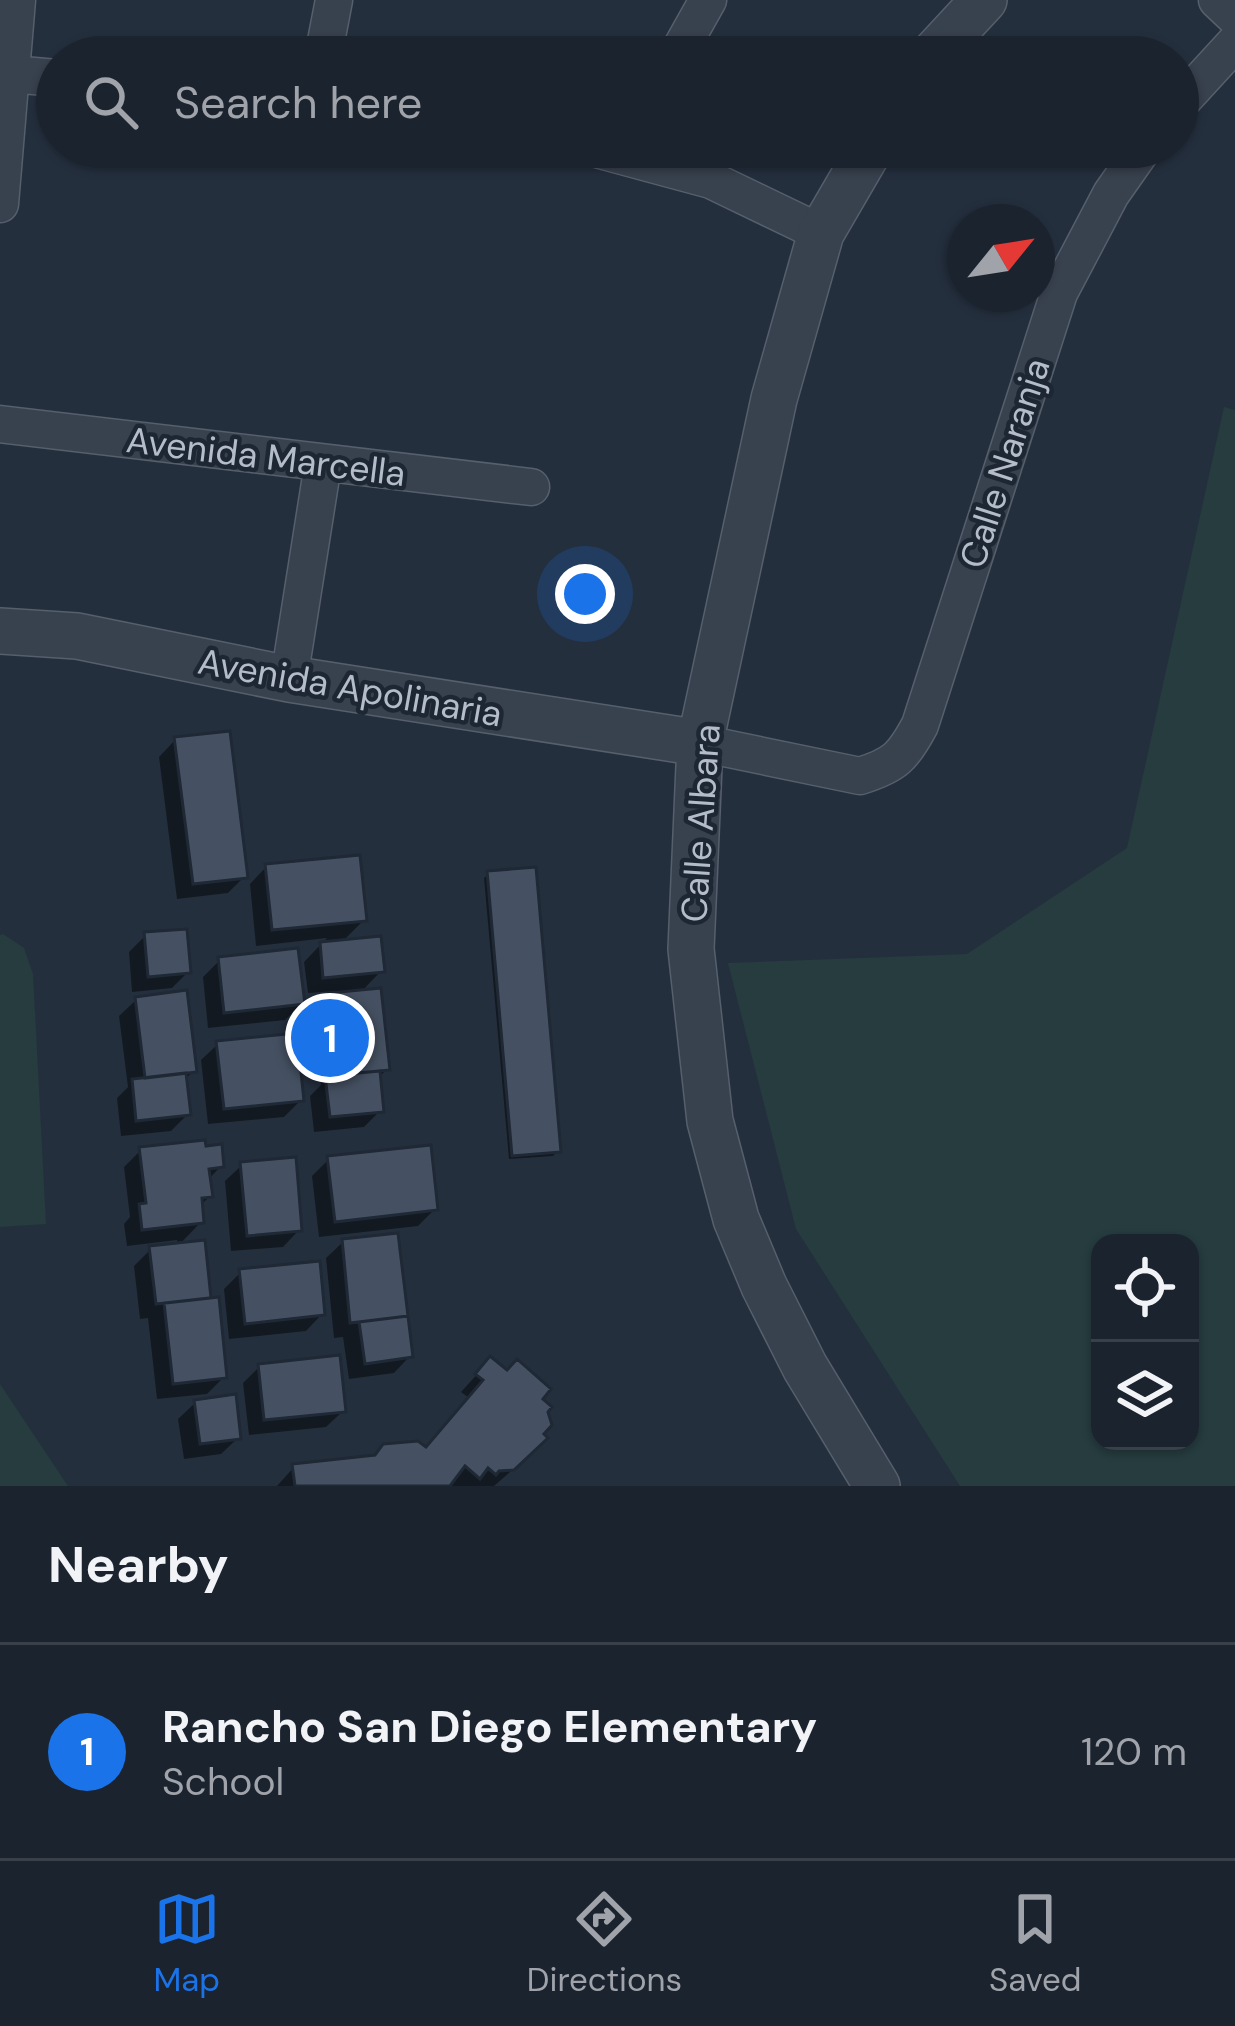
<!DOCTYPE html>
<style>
body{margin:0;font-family:"DM Sans",sans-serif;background:#242b36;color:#f1f3f6}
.controls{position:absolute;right:36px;bottom:36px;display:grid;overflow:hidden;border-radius:24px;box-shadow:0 3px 9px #0004}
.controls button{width:108px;height:108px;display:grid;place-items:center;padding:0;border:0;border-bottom:3px solid #39404a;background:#1b232e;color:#f1f3f6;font:60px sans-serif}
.compass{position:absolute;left:947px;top:204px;width:108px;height:108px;border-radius:50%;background:#1b232e;box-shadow:0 3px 9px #0004;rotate:60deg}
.you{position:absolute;left:585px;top:594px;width:42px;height:42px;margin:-30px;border:9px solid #fff;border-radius:50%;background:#1a73e8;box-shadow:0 0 0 18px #1a73e833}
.badge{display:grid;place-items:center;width:78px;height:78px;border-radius:50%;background:#1a73e8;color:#fff;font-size:39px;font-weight:700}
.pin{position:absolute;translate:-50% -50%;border:6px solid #fff;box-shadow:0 3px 12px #0006}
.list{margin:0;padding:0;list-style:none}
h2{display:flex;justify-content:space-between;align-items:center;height:156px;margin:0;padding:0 48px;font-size:51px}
h2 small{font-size:39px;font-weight:400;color:#a0a4aa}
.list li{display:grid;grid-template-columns:78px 1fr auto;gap:36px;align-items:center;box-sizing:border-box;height:216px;padding:0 48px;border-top:3px solid #39404a}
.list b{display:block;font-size:45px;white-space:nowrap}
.list p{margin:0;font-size:39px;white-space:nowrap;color:#a0a4aa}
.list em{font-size:39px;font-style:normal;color:#a0a4aa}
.icon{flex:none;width:66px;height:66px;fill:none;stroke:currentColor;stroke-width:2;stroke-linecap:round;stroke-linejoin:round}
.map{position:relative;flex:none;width:1235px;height:1486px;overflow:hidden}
.search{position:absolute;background:#1b232e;box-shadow:0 3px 9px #0004;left:36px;right:36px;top:36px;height:132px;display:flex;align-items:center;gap:30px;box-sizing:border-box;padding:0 42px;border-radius:66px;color:#a0a4aa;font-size:45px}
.sheet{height:372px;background:#1b232e}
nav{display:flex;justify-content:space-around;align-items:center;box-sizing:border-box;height:168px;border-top:3px solid #39404a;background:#1b232e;font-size:33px;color:#a0a4aa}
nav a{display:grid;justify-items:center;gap:6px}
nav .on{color:#1a73e8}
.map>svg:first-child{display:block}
</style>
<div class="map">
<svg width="1235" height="1486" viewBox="0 0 1235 1486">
<rect width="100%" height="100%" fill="#242f3e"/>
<!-- green -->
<path fill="#263c3f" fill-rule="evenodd" d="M1224 407 1235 410V1486H960L796 1229 728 963 967 954 1127 848ZM1190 1243V1441H1100V1243Z
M3 934 24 948 33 974 46 1224 0 1227V935Z
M0 1384 68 1486H0Z"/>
<!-- shadow -->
<path fill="#0007" d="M175 740 245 876 228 893 177 899 159 757Z
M266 867 364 920 341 943 381 971 360 993 387 1069 377 1079 380 1111 364 1127 314 1132 310 1096 321 1085 313 1013 335 991 308 993 304 962 327 938 256 946 250 884Z
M489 874 558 1151 553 1156 509 1159 484 878Z
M146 935 188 972 172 988 132 992 129 952Z
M220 960 302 1003 285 1020 208 1028 203 977Z
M136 1000 194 1071 184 1080 188 1114 171 1131 121 1136 117 1098 128 1087 119 1016Z
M218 1044 301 1100 284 1117 208 1124 201 1060Z
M141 1150 221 1166 208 1180 210 1196 200 1206 201 1222 178 1246 177 1240 127 1246 124 1224 130 1217 124 1167Z
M329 1159 435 1209 418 1226 319 1237 312 1176Z
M242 1165 299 1230 283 1247 231 1251 225 1181Z
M395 1236 410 1356 394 1373 349 1379 343 1337 334 1338 326 1258 343 1242Z
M151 1249 208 1301 224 1377 207 1394 157 1399 148 1318 140 1319 134 1266Z
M241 1272 322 1314 306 1331 229 1339 224 1289Z
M490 1360 538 1399 525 1459 494 1486H277L294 1467 424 1450 469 1398 461 1392Z
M259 1367 343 1411 326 1427 249 1435 243 1383Z
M195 1403 238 1438 221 1454 184 1459 178 1419Z"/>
<!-- building -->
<path fill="#455162" stroke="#1f2835" stroke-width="3" d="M230 731 248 878 193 884 174 737Z
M360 855 367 921 272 930 265 864Z
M536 867 561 1152 512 1156 487 871Z
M187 929 191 973 148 977 144 932Z
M381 936 385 972 323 978 320 942Z
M298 948 305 1004 224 1013 218 957Z
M381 988 390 1070 337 1075 329 993Z
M187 990 197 1072 145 1078 135 997Z
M297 1033 304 1101 224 1109 216 1041Z
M380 1071 384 1112 330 1117 325 1076Z
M186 1073 191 1115 136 1121 132 1079Z
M205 1140 206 1146 222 1144 224 1167 209 1169 213 1197 202 1198 204 1223 142 1230 139 1204 146 1203 139 1147Z
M431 1145 438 1210 335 1222 327 1156Z
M296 1157 302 1231 247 1236 240 1162Z
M398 1233 408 1316 350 1323 342 1239Z
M205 1240 211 1298 156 1304 149 1246Z
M320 1261 325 1315 245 1324 239 1269Z
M219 1297 227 1378 173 1384 164 1303Z
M408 1316 413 1357 365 1364 359 1322Z
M340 1355 346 1412 264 1420 258 1364Z
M490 1356 507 1370 517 1359 551 1389 543 1399 552 1407 548 1412 552 1425 544 1434 548 1438 514 1470 499 1471 496 1475 488 1468 480 1479 465 1466 450 1486H295L292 1464 375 1455 383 1444 418 1441 426 1447 483 1380 475 1374Z
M236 1394 241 1439 200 1444 194 1400Z"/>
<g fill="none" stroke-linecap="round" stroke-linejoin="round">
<!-- minor casing -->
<g stroke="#565f6c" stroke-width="39">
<path id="minor" d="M1217 0 1235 17
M323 57 334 0
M676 57 708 0
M11 74 57 78
M1178 105 1235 43
M589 147 711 180 821 233
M0 204 17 0
M0 424 531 487
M289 679 323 464
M700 743 860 776C895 765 903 757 920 725L1059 293 1111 194 1144 147"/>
</g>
<!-- tertiary casing -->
<g stroke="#565f6c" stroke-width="48">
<path id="tertiary" d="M931 57 984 0
M871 147 821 233 774 399 700 743 691 949 710 1121 736 1219 764 1286 805 1367 877 1486
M0 631 77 636 289 679 700 743"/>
</g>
<!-- minor -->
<use href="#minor" stroke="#38414e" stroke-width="36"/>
<!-- tertiary -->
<use href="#tertiary" stroke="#38414e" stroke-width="45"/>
</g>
<g text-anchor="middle" stroke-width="9" stroke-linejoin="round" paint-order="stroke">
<!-- street labels -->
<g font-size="36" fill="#b4bcc9" stroke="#1d2633">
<text transform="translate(266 456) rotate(7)" y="13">Avenida Marcella</text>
<text transform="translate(1004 463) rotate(-72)" y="13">Calle Naranja</text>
<text transform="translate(350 687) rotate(10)" y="13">Avenida Apolinaria</text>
<text transform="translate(700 823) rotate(-86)" y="13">Calle Albara</text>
</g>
</g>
</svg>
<div class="controls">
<button><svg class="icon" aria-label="locate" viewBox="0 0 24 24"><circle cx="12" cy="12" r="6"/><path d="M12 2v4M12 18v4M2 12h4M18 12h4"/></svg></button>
<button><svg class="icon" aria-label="layers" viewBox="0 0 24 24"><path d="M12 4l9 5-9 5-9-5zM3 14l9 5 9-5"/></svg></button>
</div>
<svg class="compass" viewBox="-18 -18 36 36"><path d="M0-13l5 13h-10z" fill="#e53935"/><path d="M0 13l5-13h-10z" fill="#a0a4aa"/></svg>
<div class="you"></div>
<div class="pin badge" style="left:330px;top:1038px">1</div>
<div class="search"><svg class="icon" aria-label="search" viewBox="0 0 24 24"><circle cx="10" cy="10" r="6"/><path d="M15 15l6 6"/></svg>Search here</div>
</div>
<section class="sheet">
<h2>Nearby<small></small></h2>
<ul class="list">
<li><span class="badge">1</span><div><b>Rancho San Diego Elementary</b><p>School</p></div><em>120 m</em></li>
</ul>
</section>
<nav>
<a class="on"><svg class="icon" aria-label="map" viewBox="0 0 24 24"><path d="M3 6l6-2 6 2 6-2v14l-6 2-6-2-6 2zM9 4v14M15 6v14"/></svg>Map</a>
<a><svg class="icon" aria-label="directions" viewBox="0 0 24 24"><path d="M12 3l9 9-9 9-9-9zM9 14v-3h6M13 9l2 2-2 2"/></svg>Directions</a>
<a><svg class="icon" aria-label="saved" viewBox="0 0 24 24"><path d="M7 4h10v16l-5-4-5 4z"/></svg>Saved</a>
</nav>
